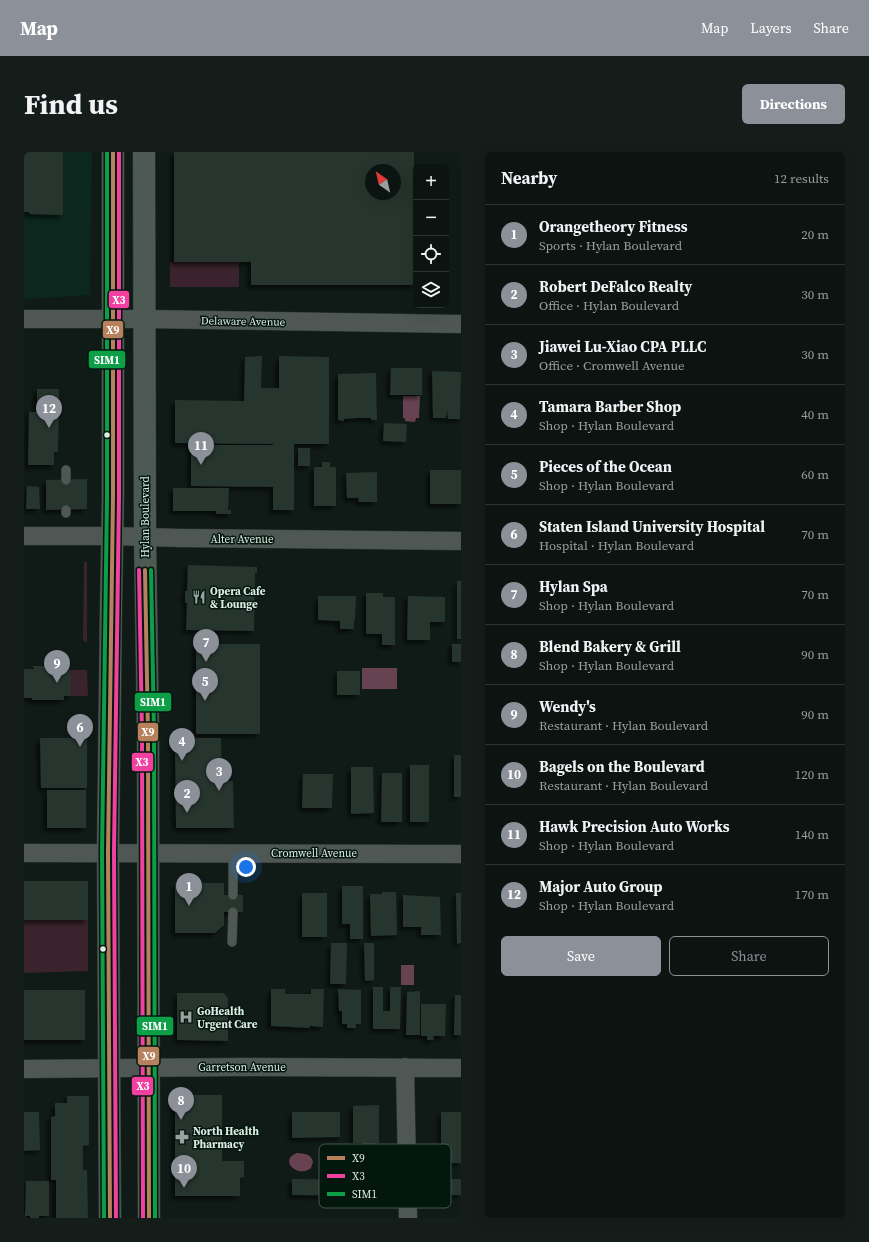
<!DOCTYPE html>
<meta charset="utf-8">
<style>
body{margin:0;font-family:"Source Serif 4",serif;background:#151d1a;color:#f1f3f6}
.controls{position:absolute;right:12px;top:12px;display:grid;overflow:hidden;border-radius:6px;box-shadow:0 4px 16px #0002}
.controls button{width:36px;height:36px;display:grid;place-items:center;padding:0;border:0;border-bottom:1px solid #2c3331;background:#0c1411;color:#f1f3f6;font:20px sans-serif}
.compass{position:absolute;left:341px;top:12px;width:36px;height:36px;border-radius:50%;background:#0c1411;box-shadow:0 4px 16px #0002;rotate:326deg}
.you{position:absolute;left:222px;top:715px;width:14px;height:14px;margin:-10px;border:3px solid #fff;border-radius:50%;background:#1a73e8;box-shadow:0 0 0 6px #1a73e833}
.badge{display:grid;place-items:center;width:26px;height:26px;border-radius:50%;background:#8c9099;color:#fff;font-size:13px;font-weight:700}
.pin{position:absolute;translate:-50% -33px;filter:drop-shadow(0 1px 2px #0008)}
.pin::after{content:'';position:absolute;top:21px;width:14px;height:12px;background:inherit;clip-path:polygon(0 0,100% 0,50% 100%)}
.list{margin:0;padding:0;list-style:none}
h2{display:flex;justify-content:space-between;align-items:center;height:52px;margin:0;padding:0 16px;font-size:17px}
h2 small{font-size:13px;font-weight:400;color:#9a9e9f}
.list li{display:grid;grid-template-columns:26px 1fr auto;gap:12px;align-items:center;box-sizing:border-box;height:60px;padding:0 16px;border-top:1px solid #2c3331}
.list b{display:block;font-size:15px;white-space:nowrap}
.list p{margin:0;font-size:13px;white-space:nowrap;color:#9a9e9f}
.list em{font-size:13px;font-style:normal;color:#9a9e9f}
.actions{display:flex;gap:8px;padding:12px 16px}
.actions a{flex:1;padding:9px 0;border:1px solid #8c9099;border-radius:6px;text-align:center;font-size:14px;color:#8c9099}
.actions .main{background:#8c9099;color:#fff}
.icon{flex:none;width:22px;height:22px;fill:none;stroke:currentColor;stroke-width:2;stroke-linecap:round;stroke-linejoin:round}
.map{position:relative;flex:none;width:437px;height:1066px;overflow:hidden;border-radius:6px}
header{display:flex;align-items:center;gap:24px;box-sizing:border-box;height:56px;padding:0 20px;background:#8c9099;color:#fff}
header strong{font-size:19px}
nav{display:flex;gap:22px;margin-inline-start:auto;font-size:14px}
.intro{display:flex;align-items:center;justify-content:space-between;box-sizing:border-box;height:96px;padding:0 24px}
h1{margin:0;font-size:28px}
.button{padding:10px 18px;border-radius:6px;background:#8c9099;color:#fff;font-size:14px;font-weight:700}
main{display:flex;gap:24px;padding:0 24px}
aside{flex:1;background:#0c1411;border-radius:6px;box-shadow:0 4px 16px #0002}
.map>svg:first-child{display:block}
</style>
<header>
<strong>Map</strong>
<nav><a>Map</a><a>Layers</a><a>Share</a></nav>
</header>
<div class="intro"><h1>Find us</h1><a class="button">Directions</a></div>
<main>
<div class="map">
<svg width="437" height="1066" viewBox="0 0 437 1066">
<defs>
<filter id="shadow"><feDropShadow dx="-3.5" dy="3.5" stdDeviation="2" flood-color="#0009"/></filter>
</defs>
<rect width="100%" height="100%" fill="#101b17"/>
<!-- built -->
<path fill="#0c271d" d="M0 0H68L66 143 0 147Z"/>
<!-- green -->
<path fill="#3a232c" d="M146 110H215V135H146Z
M60 410H63V491L59 488Z
M47 518H63L64 544H47Z
M0 768H64V819L0 821Z"/>
<!-- water -->
<path fill="#674351" d="M379 244H396L395 266H392L391 270 381 269V266H379Z
M338 516H373V537H338Z
M377 813H390V833H377Z
M273 1001C280 1002 287 1001 289 1010L287 1016C274 1027 254 1008 273 1001Z"/>
<!-- building -->
<path fill="#26342f" fill-rule="evenodd" filter="url(#shadow)" d="M0 0H39V63L5 62V60H0Z
M150 0H390L391 133H227V110H150ZM347 18H371V42H347Z
M238 204 237 236H255V204L305 205V292H270V358H249V335L167 334V293H249V292L151 291V248L220 249 221 205Z
M367 216H398V243H366Z
M408 219 437 220 436 267H424L423 258 422 266H409Z
M352 221 353 268H347V266H333L320 267V269L314 268V222Z
M13 237H35L34 300H30V313H4L5 260H13Z
M360 271 383 272 382 290 359 289Z
M274 296H286V314H274Z
M298 310H306V315H312V354H290V315H298Z
M406 318H437V352H406Z
M353 320V350H334L335 346H323L322 321Z
M63 327V357L22 358V328Z
M3 334 15 335 16 357H2Z
M149 336H205L204 358H207V362H192V359H149Z
M164 413 233 415V421H231L230 479 162 478 163 451H161V439H163Z
M433 429H437V487H433Z
M342 441H359V445H371V493H358V482H342Z
M294 444H332L331 469 330 468V477H316V469L294 468Z
M384 444 421 445V470H406V488H383Z
M172 492H236V582H172Z
M428 492H437V510H428Z
M9 514H24V516H39V518H47V544H40V548H8V546H0V517H10Z
M313 519H336V543H313Z
M16 586H63V636H17Z
M151 586H197L198 629H209L210 676H152Z
M430 603H437V645H430Z
M386 613H405V670H386Z
M327 615H349L350 661 327 662Z
M358 621H378V670H357Z
M279 622H309L308 656H278Z
M23 638H62V676H23Z
M0 729H64V768H0Z
M151 731H200V743H219V760H200V773L191 781H151Z
M318 734H339V787H326V772H318Z
M358 740H372L373 783 347 784 346 742H358Z
M278 741H303V785H278Z
M432 741H437V791L433 792Z
M379 743 416 745 417 783H397V775H379Z
M307 791H323L322 832H306Z
M340 791H350V828L341 829Z
M349 835H359V859H366V835H377L376 877H349Z
M247 837H261V842H287V837H300L299 875 286 874V876L247 874Z
M314 837 337 838V872H332V876H323V872H318V859H315Z
M0 838H61V888H0Z
M396 839V883H382L383 840Z
M153 841H200L204 846V889L153 888Z
M431 843H437V883H430Z
M397 852H422L421 884H409L410 888H403V884H397Z
M151 943H198V1009H220V1025L216 1026V1044H151Z
M43 944H65V993L59 994V1018H63L64 1066H32V1028H27V965L31 964V951H43Z
M355 953V991H352V996L339 997 338 991H329V954Z
M0 960H15L16 998 0 999Z
M268 960H316V985L268 986Z
M417 960H437V1011H425V1002L417 1001Z
M268 1027 354 1028V1044L268 1043Z
M407 1027H437V1043H407Z
M2 1029H25V1064H15V1066H6V1064H1Z"/>
<g fill="none" stroke-linecap="round" stroke-linejoin="round">
<!-- lane casing -->
<g stroke="#303834" stroke-width="10">
<path id="lane" d="M42 318V328
M42 361V358
M209 743V701
M208 790 209 760"/>
</g>
<!-- street casing -->
<g stroke="#303834" stroke-width="19">
<path id="street" d="M0 167H121L437 172
M0 384H89L155 386 437 389
M0 701 437 702
M381 915 384 1066
M0 917 213 915 437 916"/>
</g>
<!-- primary casing -->
<g stroke="#303834" stroke-width="23">
<path id="primary" d="M120 0 121 385 124 581 125 1066
M86 1066 84 700 87 453 89 345V0"/>
</g>
<!-- lane -->
<use href="#lane" stroke="#4e5753" stroke-width="9"/>
<!-- street -->
<use href="#street" stroke="#4e5753" stroke-width="18"/>
<!-- primary -->
<use href="#primary" stroke="#4d5a54" stroke-width="22"/>
<!-- bus-1 casing -->
<g stroke="#03170f" stroke-width="7">
<path id="bus-1" d="M121 418 124 581 125 1066
M86 1066 84 700 89 345V0"/>
</g>
<!-- bus-2 casing -->
<g stroke="#03170f" stroke-width="7">
<path id="bus-2" d="M115 418 118 581 119 1066
M92 1066 90 700 95 345V0"/>
</g>
<!-- bus-3 casing -->
<g stroke="#03170f" stroke-width="7">
<path id="bus-3" d="M127 418 130 581 131 1066
M80 1066 78 700 83 345V0"/>
</g>
<!-- bus-1 -->
<use href="#bus-1" stroke="#b6815c" stroke-width="4"/>
<!-- bus-2 -->
<use href="#bus-2" stroke="#f240a1" stroke-width="4"/>
<!-- bus-3 -->
<use href="#bus-3" stroke="#0d9e48" stroke-width="4"/>
</g>
<!-- icons -->
<defs>
<g id="restaurant-bare" transform="scale(1.08)"><path d="M-5-6h1v4h1v-4h1v4h1v-4h1v5L-1.5 .5V6h-2V.5L-5-1ZM5-6V6H3V1.5H1.5Q1.5-4 5-6Z" fill="#97a39e" stroke="#03170f" stroke-width="2.5" paint-order="stroke"/></g>
<g id="hospital-bare" transform="scale(1.08)"><path d="M-5-5h3v3.5h4V-5h3V5h-3V1.5h-4V5h-3Z" fill="#97a39e" stroke="#03170f" stroke-width="2.5" paint-order="stroke"/></g>
<g id="pharmacy-bare" transform="scale(1.08)"><path d="M-2-6h4v4h4v4h-4v4h-4v-4h-4v-4h4Z" fill="#97a39e" stroke="#03170f" stroke-width="2.5" paint-order="stroke"/></g>
</defs>
<g fill-rule="evenodd">
<use href="#restaurant-bare" x="175" y="445"/>
<use href="#hospital-bare" x="162" y="865"/>
<use href="#pharmacy-bare" x="158" y="985"/>
</g>
<!-- markers -->
<g fill="#dfece6" stroke="#03170f" stroke-width="1.5">
<circle cx="83" cy="283" r="3.5"/>
<circle cx="79" cy="797" r="3.5"/>
</g>
<g text-anchor="middle" stroke-width="3" stroke-linejoin="round" paint-order="stroke">
<!-- street labels -->
<g font-size="11" fill="#dfece6" stroke="#03170f">
<text transform="translate(219 169) rotate(1)" y="4">Delaware Avenue</text>
<text transform="translate(121 365) rotate(-90)" y="4">Hylan Boulevard</text>
<text x="218" y="391">Alter Avenue</text>
<text x="290" y="705">Cromwell Avenue</text>
<text x="218" y="919">Garretson Avenue</text>
</g>
<!-- poi labels -->
<g font-size="11" font-weight="bold" fill="#dfece6" stroke="#03170f" text-anchor="start">
<text x="186" y="443">Opera Cafe<tspan x="186" dy="13">&amp; Lounge</tspan></text>
<text x="173" y="863">GoHealth<tspan x="173" dy="13">Urgent Care</tspan></text>
<text x="169" y="983">North Health<tspan x="169" dy="13">Pharmacy</tspan></text>
</g>
</g>
<!-- legend -->
<rect x="295" y="992" width="132" height="64" rx="6" fill="#03170f" stroke="#455750" stroke-width="1"/>
<rect x="303" y="1004" width="18" height="4" fill="#b6815c"/>
<rect x="303" y="1022" width="18" height="4" fill="#f240a1"/>
<rect x="303" y="1040" width="18" height="4" fill="#0d9e48"/>
<g font-size="11" fill="#dfece6">
<text x="328" y="1010">X9</text>
<text x="328" y="1028">X3</text>
<text x="328" y="1046">SIM1</text>
</g>
<g stroke="#03170f" stroke-width="1.5">
<rect x="84" y="138" width="22" height="19" rx="4" fill="#f240a1"/>
<rect x="78" y="168" width="22" height="19" rx="4" fill="#b6815c"/>
<rect x="64" y="198" width="38" height="19" rx="4" fill="#0d9e48"/>
<rect x="110" y="540" width="38" height="20" rx="4" fill="#0d9e48"/>
<rect x="113" y="570" width="22" height="20" rx="4" fill="#b6815c"/>
<rect x="107" y="600" width="23" height="20" rx="4" fill="#f240a1"/>
<rect x="112" y="864" width="38" height="20" rx="4" fill="#0d9e48"/>
<rect x="113" y="894" width="23" height="20" rx="4" fill="#b6815c"/>
<rect x="107" y="924" width="23" height="20" rx="4" fill="#f240a1"/>
</g>
<g font-size="11" text-anchor="middle" font-weight="bold" fill="#fff">
<text x="95" y="152">X3</text>
<text x="89" y="182">X9</text>
<text x="83" y="212">SIM1</text>
<text x="129" y="554">SIM1</text>
<text x="124" y="584">X9</text>
<text x="118" y="614">X3</text>
<text x="131" y="878">SIM1</text>
<text x="125" y="908">X9</text>
<text x="119" y="938">X3</text>
</g>
</svg>
<div class="controls">
<button>+</button>
<button>−</button>
<button><svg class="icon" aria-label="locate" viewBox="0 0 24 24"><circle cx="12" cy="12" r="6"/><path d="M12 2v4M12 18v4M2 12h4M18 12h4"/></svg></button>
<button><svg class="icon" aria-label="layers" viewBox="0 0 24 24"><path d="M12 4l9 5-9 5-9-5zM3 14l9 5 9-5"/></svg></button>
</div>
<svg class="compass" viewBox="-18 -18 36 36"><path d="M0-13l5 13h-10z" fill="#e53935"/><path d="M0 13l5-13h-10z" fill="#9a9e9f"/></svg>
<div class="you"></div>
<div class="pin badge" style="left:165px;top:754px">1</div>
<div class="pin badge" style="left:163px;top:661px">2</div>
<div class="pin badge" style="left:195px;top:639px">3</div>
<div class="pin badge" style="left:158px;top:609px">4</div>
<div class="pin badge" style="left:181px;top:549px">5</div>
<div class="pin badge" style="left:56px;top:595px">6</div>
<div class="pin badge" style="left:182px;top:510px">7</div>
<div class="pin badge" style="left:157px;top:968px">8</div>
<div class="pin badge" style="left:33px;top:531px">9</div>
<div class="pin badge" style="left:160px;top:1036px">10</div>
<div class="pin badge" style="left:177px;top:313px">11</div>
<div class="pin badge" style="left:25px;top:276px">12</div>
</div>
<aside>
<h2>Nearby<small>12 results</small></h2>
<ul class="list">
<li><span class="badge">1</span><div><b>Orangetheory Fitness</b><p>Sports · Hylan Boulevard</p></div><em>20 m</em></li>
<li><span class="badge">2</span><div><b>Robert DeFalco Realty</b><p>Office · Hylan Boulevard</p></div><em>30 m</em></li>
<li><span class="badge">3</span><div><b>Jiawei Lu-Xiao CPA PLLC</b><p>Office · Cromwell Avenue</p></div><em>30 m</em></li>
<li><span class="badge">4</span><div><b>Tamara Barber Shop</b><p>Shop · Hylan Boulevard</p></div><em>40 m</em></li>
<li><span class="badge">5</span><div><b>Pieces of the Ocean</b><p>Shop · Hylan Boulevard</p></div><em>60 m</em></li>
<li><span class="badge">6</span><div><b>Staten Island University Hospital</b><p>Hospital · Hylan Boulevard</p></div><em>70 m</em></li>
<li><span class="badge">7</span><div><b>Hylan Spa</b><p>Shop · Hylan Boulevard</p></div><em>70 m</em></li>
<li><span class="badge">8</span><div><b>Blend Bakery &amp; Grill</b><p>Shop · Hylan Boulevard</p></div><em>90 m</em></li>
<li><span class="badge">9</span><div><b>Wendy's</b><p>Restaurant · Hylan Boulevard</p></div><em>90 m</em></li>
<li><span class="badge">10</span><div><b>Bagels on the Boulevard</b><p>Restaurant · Hylan Boulevard</p></div><em>120 m</em></li>
<li><span class="badge">11</span><div><b>Hawk Precision Auto Works</b><p>Shop · Hylan Boulevard</p></div><em>140 m</em></li>
<li><span class="badge">12</span><div><b>Major Auto Group</b><p>Shop · Hylan Boulevard</p></div><em>170 m</em></li>
</ul>
<div class="actions"><a class="main">Save</a><a>Share</a></div>
</aside>
</main>
